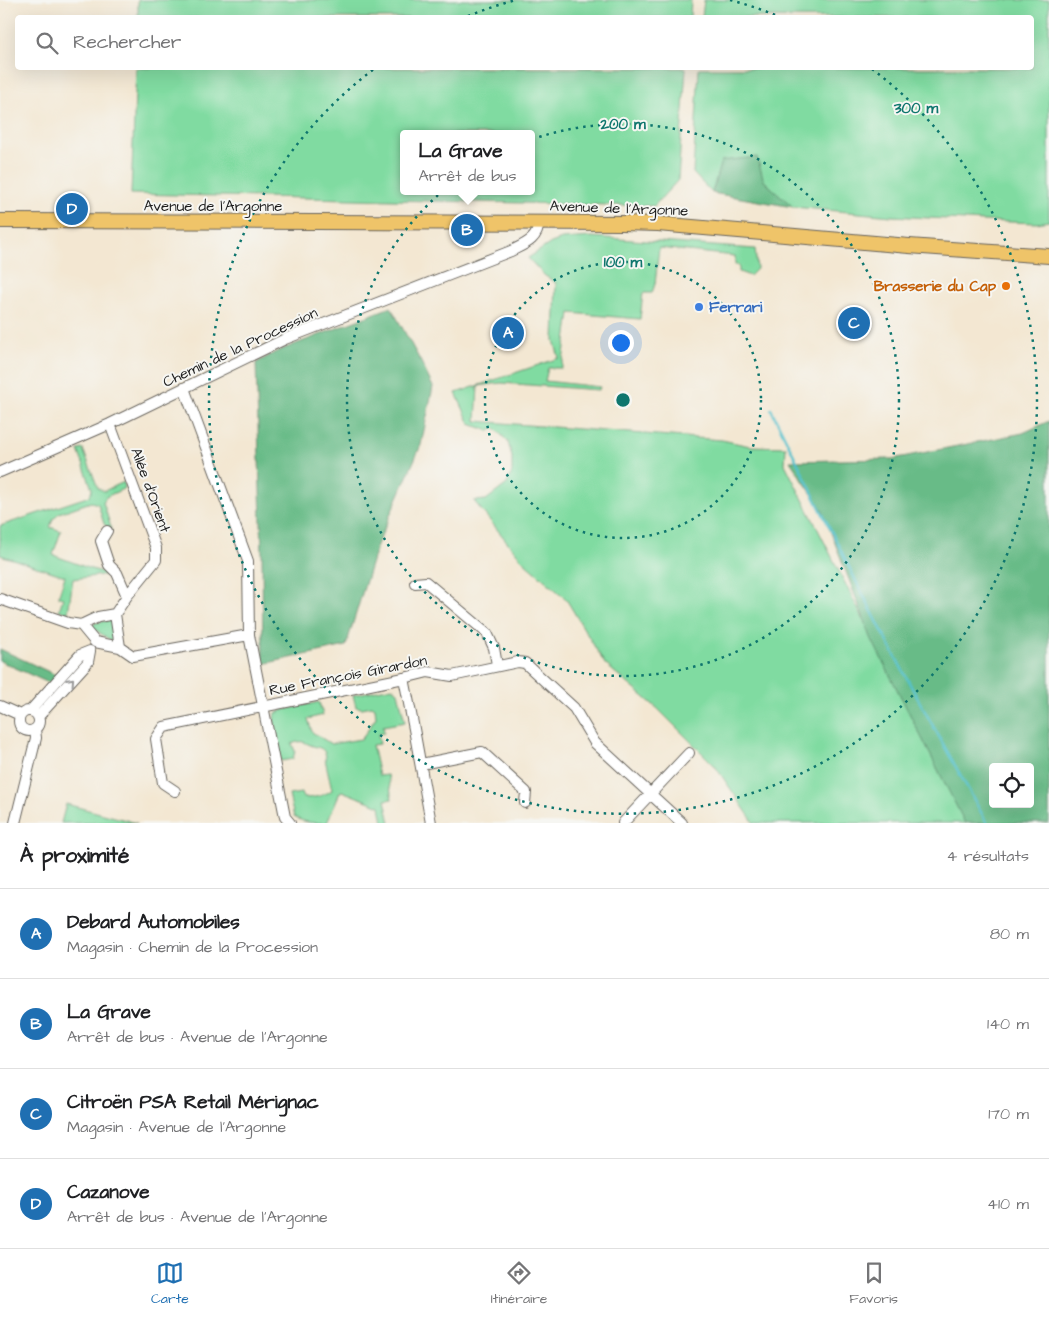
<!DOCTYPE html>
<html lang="fr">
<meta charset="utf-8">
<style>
body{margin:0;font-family:"Architects Daughter",sans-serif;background:#f6f6f6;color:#202124}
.controls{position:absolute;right:15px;bottom:15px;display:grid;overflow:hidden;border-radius:5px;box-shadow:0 5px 20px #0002}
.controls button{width:45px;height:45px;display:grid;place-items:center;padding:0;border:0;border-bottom:1px solid #e0e0e0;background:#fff;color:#202124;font:25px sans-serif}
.you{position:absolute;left:620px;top:342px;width:18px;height:18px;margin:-12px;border:4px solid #fff;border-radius:50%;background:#1a73e8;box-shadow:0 0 0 8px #1a73e833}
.badge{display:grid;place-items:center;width:32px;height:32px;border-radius:50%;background:#1f6fb2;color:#fff;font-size:16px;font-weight:700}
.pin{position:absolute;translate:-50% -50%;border:2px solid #fff;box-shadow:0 1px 5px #0006}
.popup{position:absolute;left:400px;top:130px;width:135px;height:65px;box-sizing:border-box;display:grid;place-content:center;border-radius:5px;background:#fff;filter:drop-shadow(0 1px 4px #0005);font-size:16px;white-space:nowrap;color:#757577}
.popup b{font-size:19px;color:#202124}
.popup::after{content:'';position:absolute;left:50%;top:100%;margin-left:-10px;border:10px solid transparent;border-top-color:#fff}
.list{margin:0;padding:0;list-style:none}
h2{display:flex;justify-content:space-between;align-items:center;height:65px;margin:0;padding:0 20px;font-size:21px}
h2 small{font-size:16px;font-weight:400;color:#757577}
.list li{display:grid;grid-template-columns:32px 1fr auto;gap:15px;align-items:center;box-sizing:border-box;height:90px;padding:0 20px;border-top:1px solid #e0e0e0}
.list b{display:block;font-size:19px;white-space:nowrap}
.list p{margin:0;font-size:16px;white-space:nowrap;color:#757577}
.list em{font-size:16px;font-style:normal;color:#757577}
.icon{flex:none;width:28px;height:28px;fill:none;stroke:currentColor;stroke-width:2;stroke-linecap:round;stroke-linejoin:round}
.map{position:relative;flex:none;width:1049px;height:823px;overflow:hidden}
.search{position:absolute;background:#fff;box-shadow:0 5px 20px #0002;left:15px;right:15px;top:15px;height:55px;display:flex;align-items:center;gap:12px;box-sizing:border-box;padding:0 18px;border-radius:5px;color:#757577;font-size:19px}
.sheet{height:425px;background:#fff}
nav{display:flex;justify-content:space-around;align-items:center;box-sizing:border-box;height:70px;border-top:1px solid #e0e0e0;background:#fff;font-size:14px;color:#757577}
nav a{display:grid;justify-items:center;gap:2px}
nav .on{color:#1f6fb2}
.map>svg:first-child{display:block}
</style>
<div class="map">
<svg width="1049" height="823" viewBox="0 0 1049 823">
<rect width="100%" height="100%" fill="#f6f6f2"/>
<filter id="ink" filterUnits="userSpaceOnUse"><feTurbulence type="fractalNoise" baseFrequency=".02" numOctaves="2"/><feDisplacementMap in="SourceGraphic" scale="10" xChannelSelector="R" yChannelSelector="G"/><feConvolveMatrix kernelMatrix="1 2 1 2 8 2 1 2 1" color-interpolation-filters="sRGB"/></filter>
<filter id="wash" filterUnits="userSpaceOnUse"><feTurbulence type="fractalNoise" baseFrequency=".0096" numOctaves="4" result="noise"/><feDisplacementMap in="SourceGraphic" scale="20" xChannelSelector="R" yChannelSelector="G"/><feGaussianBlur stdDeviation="1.12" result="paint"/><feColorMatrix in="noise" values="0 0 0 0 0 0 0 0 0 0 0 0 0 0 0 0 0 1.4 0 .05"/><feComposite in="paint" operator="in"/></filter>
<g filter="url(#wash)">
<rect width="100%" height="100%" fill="#f3e7d2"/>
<!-- green -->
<path fill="#80dba1" stroke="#4e7c5e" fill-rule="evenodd" d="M138 0H691L690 18H138Z
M704 0H1049V221L1037 223 984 221 892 216 793 207 764 181 721 162 712 193 693 173 699 68H1032V18L702 17Z
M136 68H686L678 180 654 206 131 194ZM403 134H531V191H403Z
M592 237 755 249 757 269 750 276 739 272V265H735V256L659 248 655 284 652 293H643L640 319 570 313 562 368H548L545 381 600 387 599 390 501 383 478 386 476 421 722 440 750 446 786 447 785 464 966 823H754L715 766 657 708 605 664 566 599 522 560 474 501 486 500 507 484 512 472V457L508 442 494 427 489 431 470 424 456 393 559 358 554 340 556 283 544 275 528 258 551 243 562 239Z
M83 449 98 488 104 491 124 482 125 488 106 497 103 502 112 531 104 524 98 504 91 502 59 513 53 519 50 527 61 531 53 555 91 569 111 574 73 579 68 613 59 610 63 598 58 597 65 576 0 555V526L90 496 92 489 78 450Z
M110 620H111L115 641 113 642 93 628 92 626 95 623Z
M392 687 398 692 405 722 383 726 384 733 378 734 380 744 372 745 379 776 387 775 388 776 392 799 385 800 390 823H383L380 806 342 791 340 792 327 823C315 823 304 823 294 817L289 795 301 793 303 798C313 798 324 796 332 790L325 759 326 756C324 748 320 748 313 746 304 743 303 739 292 744L295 751 293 759 281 761 274 719 275 714 283 710 319 702 323 715 308 719 312 732 331 744 361 739 364 736 376 717 375 708 372 706 362 708 356 707 353 695Z
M66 804 137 823H61Z"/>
<!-- forest -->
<path fill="#68bb87" stroke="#426c52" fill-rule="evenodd" d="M757 157 764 181 793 207 712 193 721 161Z
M391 307 421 362 433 387 421 445 377 545 346 646 263 664 262 553 256 363 278 351Z
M1049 421V823H965L872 640 822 509 790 461 892 459 1023 433ZM993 767H1030V804H993Z
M0 649 58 676 51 684 0 661Z"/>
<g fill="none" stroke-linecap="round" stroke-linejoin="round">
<!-- stream -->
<path stroke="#55c2ce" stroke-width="2.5" d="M771 409 858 585 912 688 987 823"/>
</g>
</g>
<g filter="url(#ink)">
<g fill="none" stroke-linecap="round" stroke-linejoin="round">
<!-- minor casing -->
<g stroke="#67635c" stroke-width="12">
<path id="minor" d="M184 388 248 561 249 635 285 817 290 823
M110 424 156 548V560L127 596 115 614
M0 472 110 424 285 339 511 251C525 244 538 240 539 222
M107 531 101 541 109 565 117 573 127 596
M415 583 426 582 487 633 494 648 497 665
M0 599 68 623 81 625
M115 614 120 647 95 642 81 625 98 617Z
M120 647 133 656 249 635
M404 678 414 729 431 823
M0 706 20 715
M30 711 80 655 90 651 88 662 38 717
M19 721a10 10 0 1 1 20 0a10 10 0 1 1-20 0Z
M421 764 482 752 526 792 525 803
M175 791 163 783 156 739 164 727 404 678 428 672 452 676 518 662 525 663 574 708 595 743 682 823
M15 823 36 738 35 729
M623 823 689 753"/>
</g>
<!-- major casing -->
<g stroke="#67635c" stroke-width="16">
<path id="major" d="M0 221 622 223 658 224 909 246 1049 256"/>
</g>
<!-- minor -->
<use href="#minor" stroke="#fff" stroke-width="10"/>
<!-- major -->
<use href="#major" stroke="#efc469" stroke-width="14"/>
</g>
<!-- one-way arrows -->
<defs><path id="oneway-chevron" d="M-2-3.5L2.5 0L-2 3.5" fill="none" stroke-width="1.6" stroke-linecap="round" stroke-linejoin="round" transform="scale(1.25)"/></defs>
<use stroke="#999" href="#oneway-chevron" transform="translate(71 681) rotate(-48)"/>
</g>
<!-- distance rings -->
<g fill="none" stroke="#0f766e" stroke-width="2.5" stroke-dasharray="2.5 5">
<circle cx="623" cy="400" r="138"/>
<circle cx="623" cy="400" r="276"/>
<path d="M468 16A414 414 0 0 1 516 0M730 0A414 414 0 0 1 778 16M872 69A414 414 0 1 1 374 69"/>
</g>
<!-- markers -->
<circle fill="#e8710a" stroke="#f6f6f2" stroke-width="2" cx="1006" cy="286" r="5"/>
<circle fill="#3f7fe0" stroke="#f6f6f2" stroke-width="2" cx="699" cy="307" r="5"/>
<g text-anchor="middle" stroke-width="4" stroke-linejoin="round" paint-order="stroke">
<!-- street labels -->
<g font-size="15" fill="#1c1c1c" stroke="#f6f6f2">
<text x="213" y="211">Avenue de l'Argonne</text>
<text transform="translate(619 208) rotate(2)" y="5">Avenue de l'Argonne</text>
<text transform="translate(240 347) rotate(-25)" y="5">Chemin de la Procession</text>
<text transform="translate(151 490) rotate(70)" y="5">Allée d'Orient</text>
<text transform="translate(348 675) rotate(-11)" y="5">Rue François Girardon</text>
</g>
<!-- food labels -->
<g font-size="15" font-weight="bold" fill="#c56008" stroke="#f6f6f2" text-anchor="end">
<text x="996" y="291">Brasserie du Cap</text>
</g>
<!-- shop labels -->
<g font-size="15" font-weight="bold" fill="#366cbe" stroke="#f6f6f2" text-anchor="start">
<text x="709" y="312">Ferrari</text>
</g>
</g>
<circle cx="623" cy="400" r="8" fill="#0f766e" stroke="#f6f6f2" stroke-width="2.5"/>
<g font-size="15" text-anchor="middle" font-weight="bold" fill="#0f766e" stroke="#f6f6f2" stroke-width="4" stroke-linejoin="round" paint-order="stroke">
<text x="916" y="113">300 m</text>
<text x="623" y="129">200 m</text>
<text x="623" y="267">100 m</text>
</g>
</svg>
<div class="controls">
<button><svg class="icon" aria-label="locate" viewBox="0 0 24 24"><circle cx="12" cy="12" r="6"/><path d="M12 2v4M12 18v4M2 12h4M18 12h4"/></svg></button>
</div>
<div class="you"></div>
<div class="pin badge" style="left:508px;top:333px">A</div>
<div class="pin badge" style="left:467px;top:230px">B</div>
<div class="popup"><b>La Grave</b>Arrêt de bus</div>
<div class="pin badge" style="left:854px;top:323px">C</div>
<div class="pin badge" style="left:72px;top:209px">D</div>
<div class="search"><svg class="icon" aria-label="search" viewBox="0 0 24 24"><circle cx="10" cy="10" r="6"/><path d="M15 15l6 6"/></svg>Rechercher</div>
</div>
<section class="sheet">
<h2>À proximité<small>4 résultats</small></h2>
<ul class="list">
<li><span class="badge">A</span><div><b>Debard Automobiles</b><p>Magasin · Chemin de la Procession</p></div><em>80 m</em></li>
<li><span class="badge">B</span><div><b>La Grave</b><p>Arrêt de bus · Avenue de l'Argonne</p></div><em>140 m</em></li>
<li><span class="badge">C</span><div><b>Citroën PSA Retail Mérignac</b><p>Magasin · Avenue de l'Argonne</p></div><em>170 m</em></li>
<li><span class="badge">D</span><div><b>Cazanove</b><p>Arrêt de bus · Avenue de l'Argonne</p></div><em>410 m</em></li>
</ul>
</section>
<nav>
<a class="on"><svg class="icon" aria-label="map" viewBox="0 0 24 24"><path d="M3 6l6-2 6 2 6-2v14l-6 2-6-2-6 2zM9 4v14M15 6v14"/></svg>Carte</a>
<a><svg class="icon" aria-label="directions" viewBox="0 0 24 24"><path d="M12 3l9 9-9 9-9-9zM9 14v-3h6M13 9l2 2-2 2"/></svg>Itinéraire</a>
<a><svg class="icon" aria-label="saved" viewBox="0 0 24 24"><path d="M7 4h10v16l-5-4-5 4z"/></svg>Favoris</a>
</nav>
